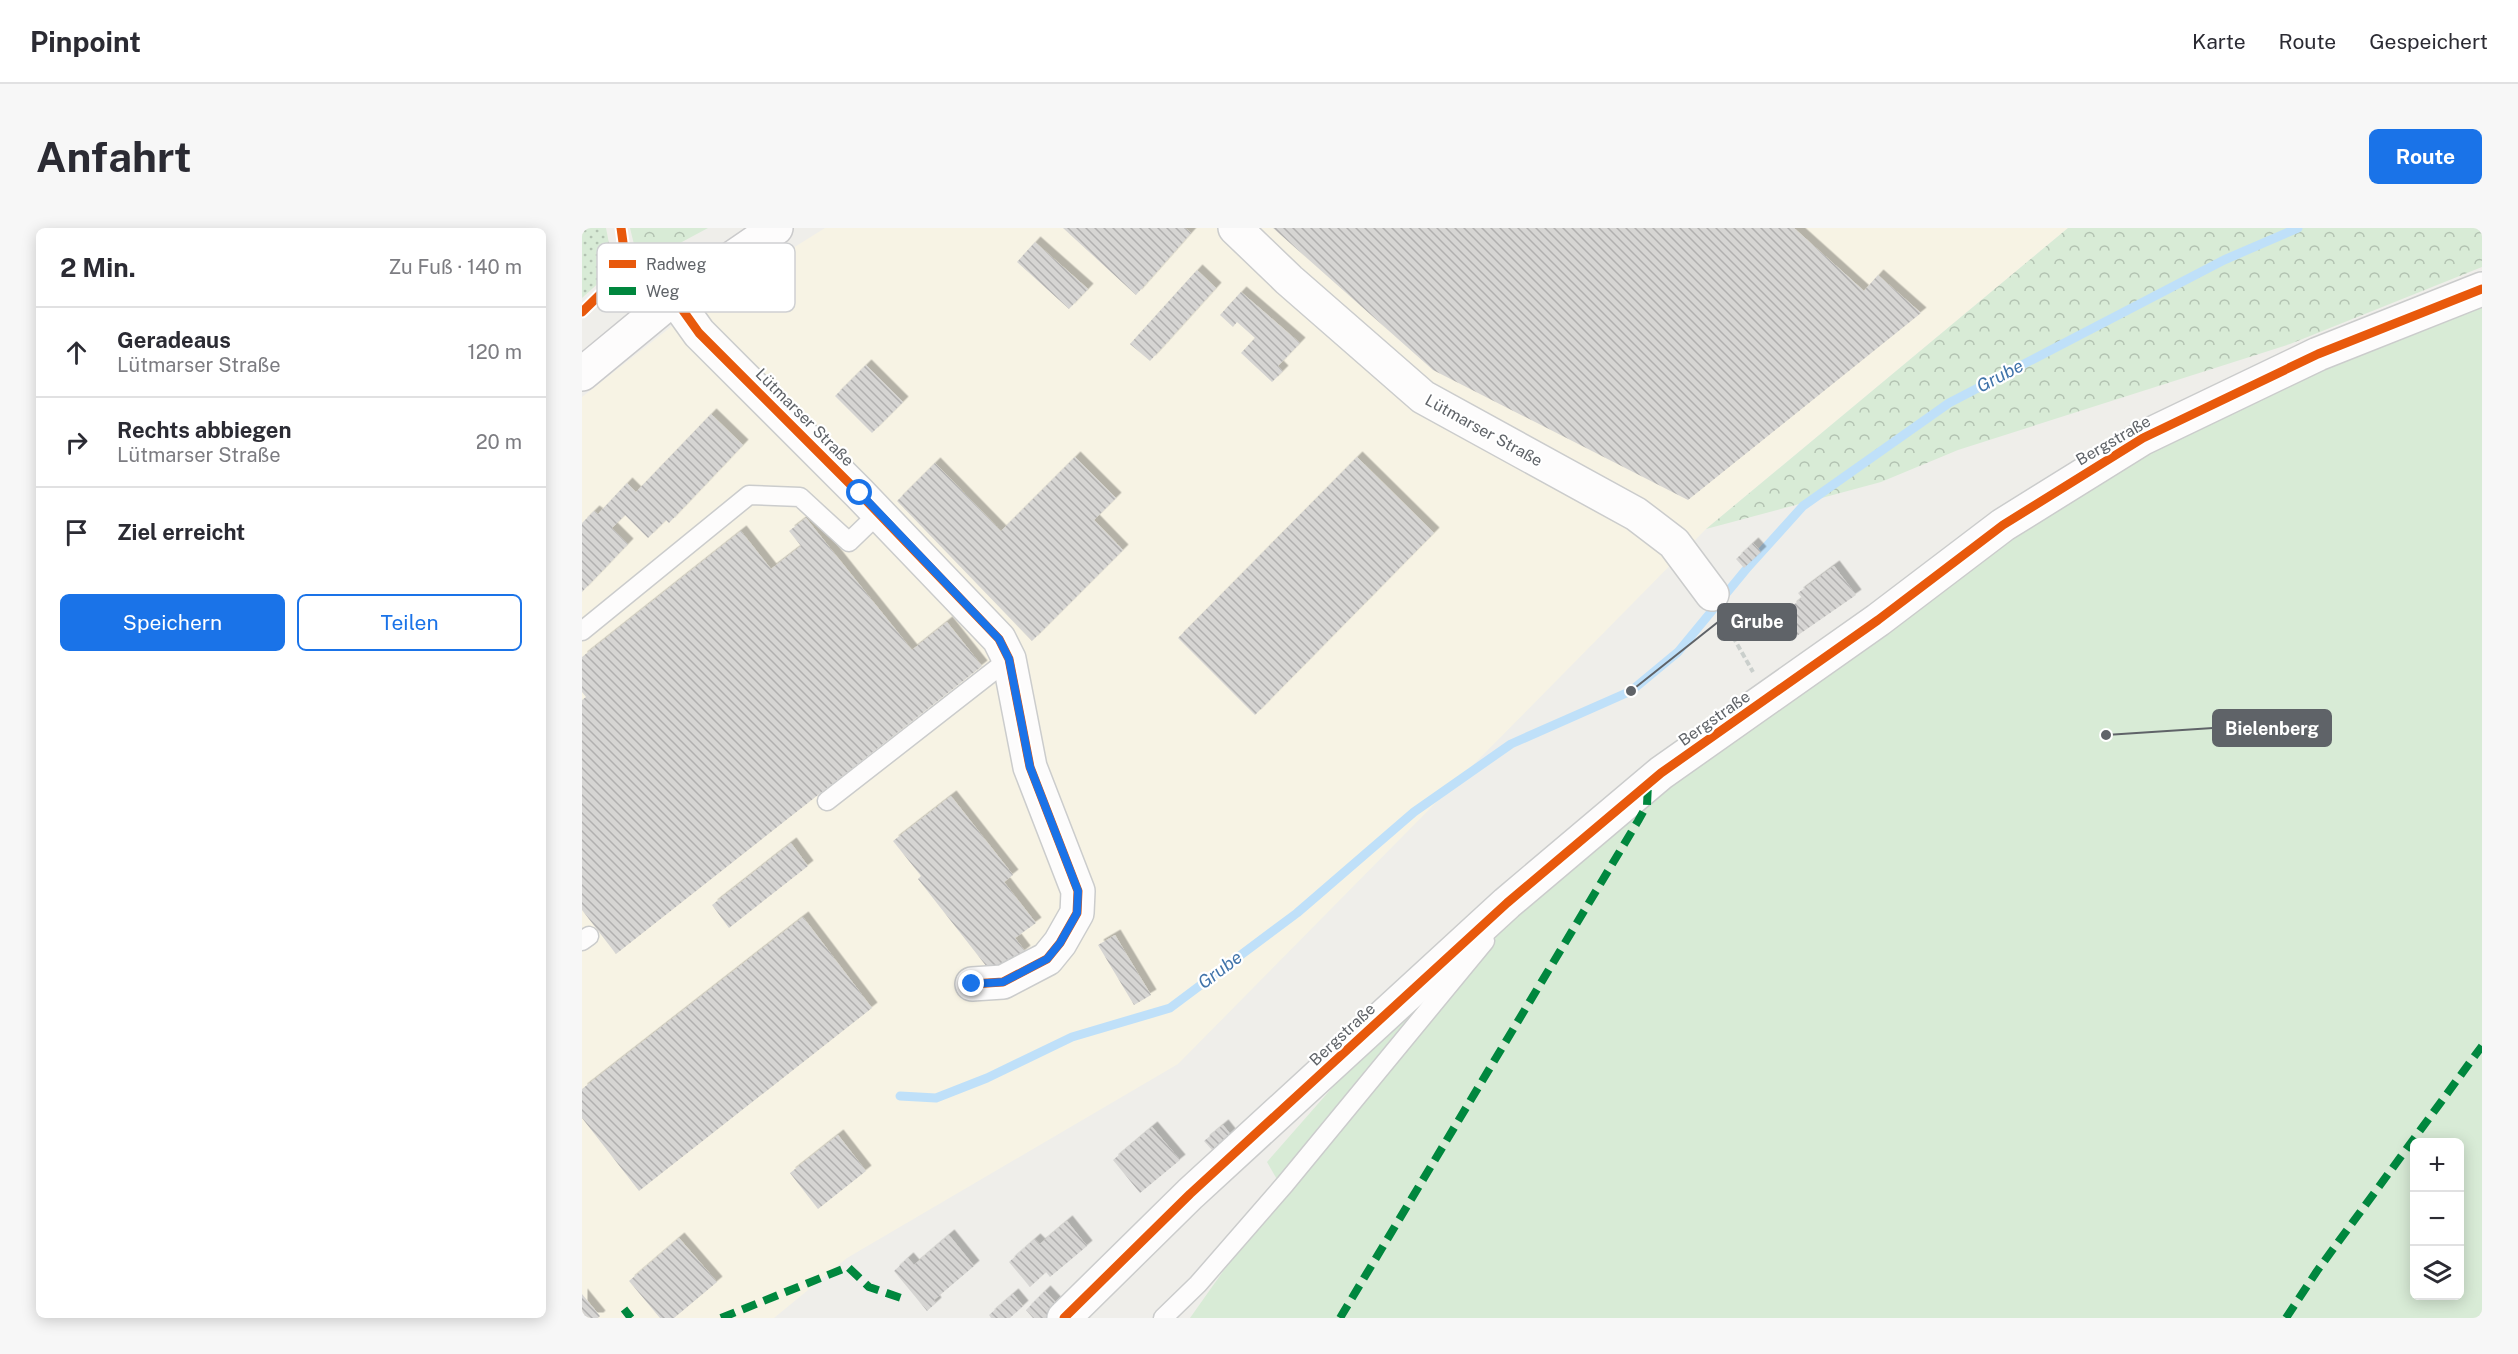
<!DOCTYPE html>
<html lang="de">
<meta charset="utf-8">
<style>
body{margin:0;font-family:"Public Sans",sans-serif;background:#f7f7f7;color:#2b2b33}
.controls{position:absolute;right:18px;bottom:18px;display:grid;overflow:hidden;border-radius:9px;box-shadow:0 3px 15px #0003}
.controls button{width:54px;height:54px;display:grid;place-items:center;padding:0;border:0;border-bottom:2px solid #e1e1e2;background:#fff;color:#2b2b33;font:30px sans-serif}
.stop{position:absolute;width:18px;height:18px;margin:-14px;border:4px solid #1a73e8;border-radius:50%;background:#fff}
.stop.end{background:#1a73e8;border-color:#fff;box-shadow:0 2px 6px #0008}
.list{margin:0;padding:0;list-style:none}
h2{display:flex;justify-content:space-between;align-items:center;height:78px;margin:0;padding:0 24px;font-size:26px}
h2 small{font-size:20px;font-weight:400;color:#7c7c81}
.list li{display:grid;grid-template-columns:39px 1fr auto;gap:18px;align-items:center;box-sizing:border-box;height:90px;padding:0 24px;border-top:2px solid #e1e1e2}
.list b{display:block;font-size:22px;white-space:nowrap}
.list p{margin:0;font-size:20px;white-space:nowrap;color:#7c7c81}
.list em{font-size:20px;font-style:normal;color:#7c7c81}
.actions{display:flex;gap:12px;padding:18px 24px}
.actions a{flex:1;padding:14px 0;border:2px solid #1a73e8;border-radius:9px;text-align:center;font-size:21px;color:#1a73e8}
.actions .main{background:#1a73e8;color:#fff}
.icon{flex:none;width:33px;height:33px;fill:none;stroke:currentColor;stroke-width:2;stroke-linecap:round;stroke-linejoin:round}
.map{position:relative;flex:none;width:1900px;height:1090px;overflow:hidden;border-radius:9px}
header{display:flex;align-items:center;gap:36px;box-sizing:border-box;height:84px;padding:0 30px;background:#fff;border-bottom:2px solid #e1e1e2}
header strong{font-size:28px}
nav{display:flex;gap:33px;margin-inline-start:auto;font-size:21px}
.intro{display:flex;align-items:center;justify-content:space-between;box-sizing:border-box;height:144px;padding:0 36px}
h1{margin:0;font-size:42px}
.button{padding:15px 27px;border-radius:9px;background:#1a73e8;color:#fff;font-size:21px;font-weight:700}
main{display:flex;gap:36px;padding:0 36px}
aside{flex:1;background:#fff;border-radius:9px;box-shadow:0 3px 15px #0003}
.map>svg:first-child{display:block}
</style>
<header>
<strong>Pinpoint</strong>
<nav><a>Karte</a><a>Route</a><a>Gespeichert</a></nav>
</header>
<div class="intro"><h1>Anfahrt</h1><a class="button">Route</a></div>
<main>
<aside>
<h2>2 Min.<small>Zu Fuß · 140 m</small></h2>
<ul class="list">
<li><svg class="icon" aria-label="ahead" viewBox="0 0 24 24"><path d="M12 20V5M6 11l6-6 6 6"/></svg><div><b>Geradeaus</b><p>Lütmarser Straße</p></div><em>120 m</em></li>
<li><svg class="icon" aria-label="right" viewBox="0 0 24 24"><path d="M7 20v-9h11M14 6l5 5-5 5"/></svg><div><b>Rechts abbiegen</b><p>Lütmarser Straße</p></div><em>20 m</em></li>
<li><svg class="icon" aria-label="arrive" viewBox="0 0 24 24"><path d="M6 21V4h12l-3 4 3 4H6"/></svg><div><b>Ziel erreicht</b></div></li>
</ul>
<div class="actions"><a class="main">Speichern</a><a>Teilen</a></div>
</aside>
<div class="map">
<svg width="1900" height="1090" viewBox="0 0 1900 1090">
<defs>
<pattern id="grass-dots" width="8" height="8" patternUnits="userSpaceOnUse" patternTransform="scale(1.5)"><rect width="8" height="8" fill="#d8ebd6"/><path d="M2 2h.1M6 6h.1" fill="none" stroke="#b2c2b1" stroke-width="1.8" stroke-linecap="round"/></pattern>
<pattern id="forest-crowns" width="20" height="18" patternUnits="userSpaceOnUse" patternTransform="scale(1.5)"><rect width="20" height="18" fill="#d8ebd6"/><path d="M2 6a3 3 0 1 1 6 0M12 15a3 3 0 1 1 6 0" fill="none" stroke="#b2c2b1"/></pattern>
<pattern id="building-back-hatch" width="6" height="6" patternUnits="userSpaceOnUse" patternTransform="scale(1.5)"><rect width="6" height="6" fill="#d6d5d3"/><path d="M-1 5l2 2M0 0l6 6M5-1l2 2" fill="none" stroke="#b1b0af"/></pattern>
<filter id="shadow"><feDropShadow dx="5.5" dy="-5.5" stdDeviation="0" flood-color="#0004"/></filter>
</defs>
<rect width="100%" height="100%" fill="#efeeea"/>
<!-- commercial -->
<path fill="#f7f3e4" d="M243 0H1486L1124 301 596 836 265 1030 192 1090H0V169L104 87Z"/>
<!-- grass -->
<path fill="url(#grass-dots)" d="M0 0H24L32 41 0 70Z"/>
<!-- forest -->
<path fill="url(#forest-crowns)" d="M48 0H126L57 37Z
M1486 0H1900V39L1708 116 1376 222 1299 254 1124 301Z"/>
<!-- park -->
<path fill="#d8ebd6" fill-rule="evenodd" d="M1900 66V1090H608L700 960 685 934 842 755 1032 598 1562 215ZM1832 914H1878V1068H1832Z"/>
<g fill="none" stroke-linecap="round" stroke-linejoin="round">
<!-- stream -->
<path stroke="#bfe0f9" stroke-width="9" d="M318 868 354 870 405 850 490 809 588 780 715 685 832 584 929 516 1049 463 1096 424 1166 339 1221 278 1367 175 1642 32 1716 0"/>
</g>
<!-- building -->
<path fill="url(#building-back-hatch)" filter="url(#shadow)" d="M481 0H603L609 5 554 67Z
M691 0H1212L1282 63 1296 47 1339 85 1106 272 851 142Z
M453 14 506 61 487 81 435 34Z
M615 42 634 60 568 133 548 116Z
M659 64 718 115 696 138 701 143 690 154 659 125 673 110 655 94 651 99 638 87Z
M284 137 321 174 290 205 253 168Z
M129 186 161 217 87 295 84 292 66 310 43 287 30 300 46 316 0 364V295L12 283 16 286 45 255 54 264Z
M493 229 534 270 512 292 541 322 450 413 315 273 353 235 419 303Z
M775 229 852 305 673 487 596 410Z
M224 290 330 422 365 394 400 438 34 726 0 682V472L4 469 0 464V429L159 303 189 341 219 318 207 303Z
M1171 315 1179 324 1162 340 1154 331Z
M1252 338 1274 367 1209 412 1197 396 1213 384 1209 379 1220 370 1216 365Z
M369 568 431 647 422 654 454 695 433 710 443 723 412 748 336 651 339 648 311 613Z
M209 615 226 638 147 700 130 677Z
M221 689 290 780 57 963 0 890V861Z
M533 707 569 767 552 777 516 717Z
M641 897 649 907 631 923 622 913Z
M570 899 598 932 558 965 531 932Z
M256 907 284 943 236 981 208 945Z
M485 993 505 1018 468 1049 464 1044 448 1059 427 1034 453 1011 458 1016Z
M367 1007 392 1038 352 1072 354 1075 345 1083 312 1043 326 1030 332 1037Z
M97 1010 135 1054 92 1090H78L47 1053Z
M463 1063 479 1080 469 1090H451L444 1082Z
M0 1066 18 1088 16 1090H0Z
M431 1066 441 1078 428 1090H409L407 1087Z"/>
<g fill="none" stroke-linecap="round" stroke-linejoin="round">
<!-- lane casing -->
<g stroke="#cbcccc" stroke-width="21">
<path id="lane" d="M0 403 167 267 218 269 267 314 297 285
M245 573 427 431
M0 713 7 708
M581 1090 616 1056 703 956 903 713"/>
</g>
<!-- street casing -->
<g stroke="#cbcccc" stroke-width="36">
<path id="street" d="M653 0 707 52 841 169 1054 286 1092 315 1130 366
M92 70 117 105 277 265 417 411 427 431 448 539 496 663 495 685 478 715 465 731 421 754 390 756
M482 1090 608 966 925 675 1079 545 1296 392 1421 297 1561 210 1736 126 1900 61"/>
</g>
<!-- secondary casing -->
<g stroke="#cacacb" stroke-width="36">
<path id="secondary" d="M0 146 92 70 194 0"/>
</g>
<!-- path -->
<path stroke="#cacfcc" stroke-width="4" stroke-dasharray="6 3" stroke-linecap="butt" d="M26 58 41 72
M1142 393 1171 444"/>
<!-- lane -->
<use href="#lane" stroke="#fdfcfc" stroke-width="18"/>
<!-- street -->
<use href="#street" stroke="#fdfcfc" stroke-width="33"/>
<!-- secondary -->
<use href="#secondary" stroke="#fdfcfc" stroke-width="33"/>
<!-- quiet -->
<path stroke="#00873e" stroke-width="8" stroke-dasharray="15 8" stroke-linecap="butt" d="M42 1081 49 1090
M139 1090 266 1039 287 1059 319 1070
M758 1090 1056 593 1065 577 1066 556
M1704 1090 1735 1043 1900 818"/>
<!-- cycleway casing -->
<g stroke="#fff" stroke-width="13">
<path id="cycleway" d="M92 70 117 105 277 265 417 411 427 431 448 539 496 663 495 685 478 715 465 731 421 754 390 756
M0 84 40 45 44 36 39 0
M482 1090 608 966 925 675 1079 545 1296 392 1421 297 1561 210 1736 126 1900 61"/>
</g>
<!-- cycleway -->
<use href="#cycleway" stroke="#e8590c" stroke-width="9"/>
</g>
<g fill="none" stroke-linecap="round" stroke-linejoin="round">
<!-- route -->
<path stroke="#1a73e8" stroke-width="8" d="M278 265 417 411 427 431 448 539 496 663 495 685 478 715 465 731 421 754 390 756"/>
</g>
<g text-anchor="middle" stroke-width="4.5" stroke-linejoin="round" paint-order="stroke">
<!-- street labels -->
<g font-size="16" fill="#5f6368" stroke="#fff">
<text transform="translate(223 189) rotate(45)" y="6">Lütmarser Straße</text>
<text transform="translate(902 202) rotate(29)" y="6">Lütmarser Straße</text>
<text transform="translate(1531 212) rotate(-30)" y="6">Bergstraße</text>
<text transform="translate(1132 490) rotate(-35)" y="6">Bergstraße</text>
<text transform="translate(760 806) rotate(-43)" y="6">Bergstraße</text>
</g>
<!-- water labels -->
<g font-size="18" font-style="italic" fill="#4174aa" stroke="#fff">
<text transform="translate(1418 148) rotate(-28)" y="6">Grube</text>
<text transform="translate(638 742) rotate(-37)" y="6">Grube</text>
</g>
</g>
<!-- legend -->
<rect x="15" y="15" width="198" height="69" rx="9" fill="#fff" stroke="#cfd0d2" stroke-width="1.5"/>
<rect x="27" y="32" width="27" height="8" fill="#e8590c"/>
<rect x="27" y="59" width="27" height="8" fill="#00873e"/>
<g font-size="16" fill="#5f6368">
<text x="64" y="42">Radweg</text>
<text x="64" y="69">Weg</text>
</g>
<!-- callouts -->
<path fill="none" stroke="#5f6368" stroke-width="2" d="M1049 463L1136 394M1524 507L1631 500"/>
<g fill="#5f6368" stroke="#fff" stroke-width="2">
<circle cx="1049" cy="463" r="6"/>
<circle cx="1524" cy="507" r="6"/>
</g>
<g fill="#5f6368" stroke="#5f6368" stroke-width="2">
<rect x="1136" y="376" width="78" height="36" rx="6"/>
<rect x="1631" y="482" width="118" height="36" rx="6"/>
</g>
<g font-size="18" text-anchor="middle" font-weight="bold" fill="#fff">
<text x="1175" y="400">Grube</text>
<text x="1690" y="507">Bielenberg</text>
</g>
</svg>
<div class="controls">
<button>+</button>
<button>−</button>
<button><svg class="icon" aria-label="layers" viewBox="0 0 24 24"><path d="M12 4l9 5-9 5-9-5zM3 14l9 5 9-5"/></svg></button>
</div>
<div class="stop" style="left:278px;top:265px"></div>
<div class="stop end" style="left:390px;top:756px"></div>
</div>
</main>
